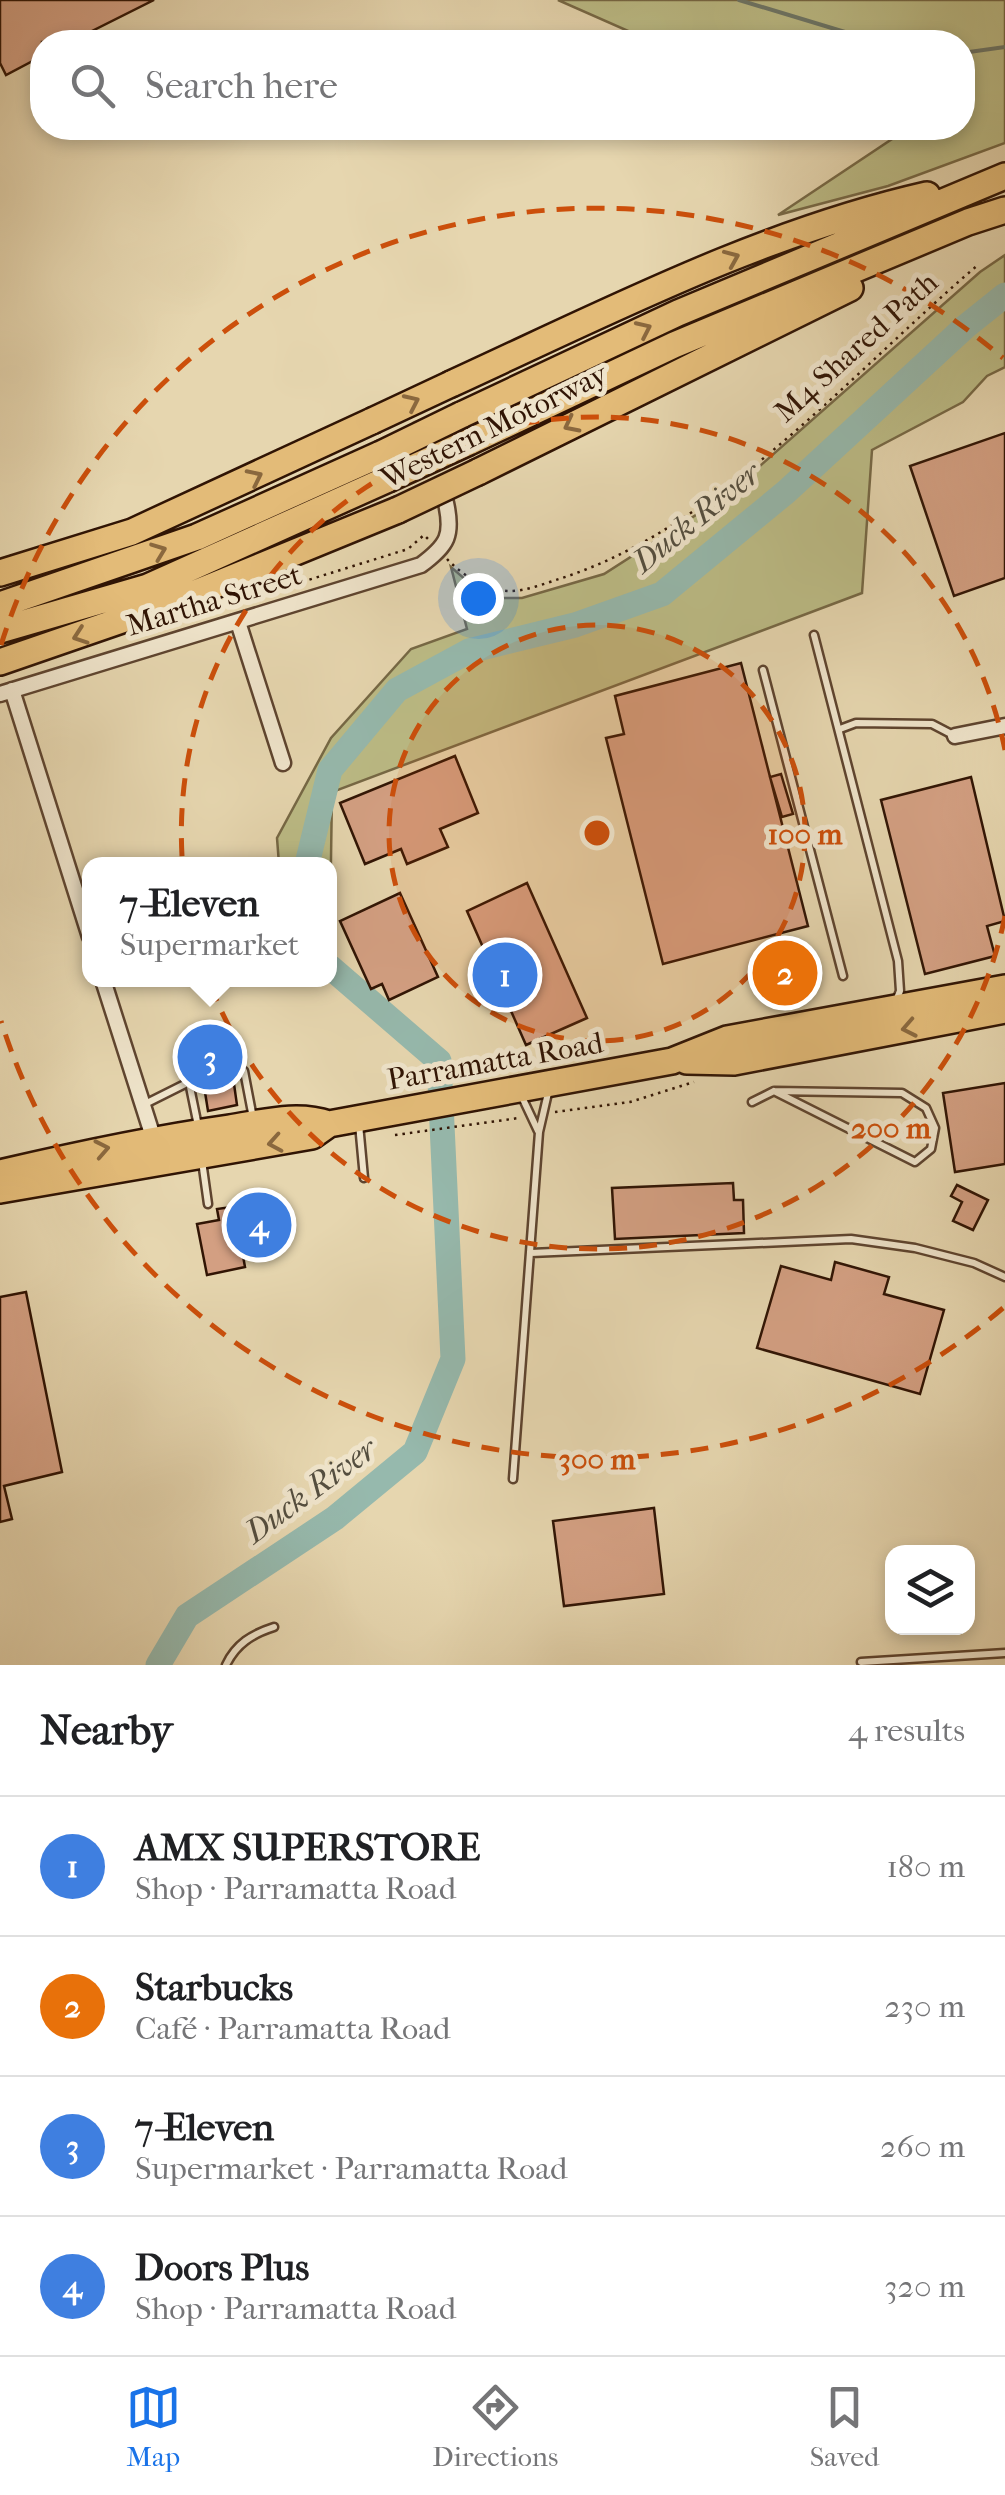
<!DOCTYPE html>
<meta charset="utf-8">
<style>
body{margin:0;font-family:"IM FELL French Canon",serif;background:#f2f2f2;color:#202124}
.controls{position:absolute;right:30px;bottom:30px;display:grid;overflow:hidden;border-radius:20px;box-shadow:0 5px 15px #0003}
.controls button{width:90px;height:90px;display:grid;place-items:center;padding:0;border:0;border-bottom:2px solid #e0e0e0;background:#fff;color:#202124;font:50px sans-serif}
.you{position:absolute;left:478px;top:598px;width:35px;height:35px;margin:-25px;border:8px solid #fff;border-radius:50%;background:#1a73e8;box-shadow:0 0 0 15px #1a73e833}
.badge{display:grid;place-items:center;width:65px;height:65px;border-radius:50%;background:#1a73e8;color:#fff;font-size:32px;font-weight:700}
.pin{position:absolute;translate:-50% -50%;border:5px solid #fff;box-shadow:0 2px 10px #0006}
.popup{position:absolute;left:82px;top:857px;width:255px;height:130px;box-sizing:border-box;display:grid;place-content:center;border-radius:20px;background:#fff;filter:drop-shadow(0 2px 8px #0005);font-size:32px;white-space:nowrap;color:#757577}
.popup b{font-size:38px;color:#202124}
.popup::after{content:'';position:absolute;left:50%;top:100%;margin-left:-20px;border:20px solid transparent;border-top-color:#fff}
.list{margin:0;padding:0;list-style:none}
h2{display:flex;justify-content:space-between;align-items:center;height:130px;margin:0;padding:0 40px;font-size:42px}
h2 small{font-size:32px;font-weight:400;color:#757577}
.list li{display:grid;grid-template-columns:65px 1fr auto;gap:30px;align-items:center;box-sizing:border-box;height:140px;padding:0 40px;border-top:2px solid #e0e0e0}
.list b{display:block;font-size:38px;white-space:nowrap}
.list p{margin:0;font-size:32px;white-space:nowrap;color:#757577}
.list em{font-size:32px;font-style:normal;color:#757577}
.icon{flex:none;width:55px;height:55px;fill:none;stroke:currentColor;stroke-width:2;stroke-linecap:round;stroke-linejoin:round}
.map{position:relative;flex:none;width:1005px;height:1665px;overflow:hidden}
.search{position:absolute;background:#fff;box-shadow:0 5px 15px #0003;left:30px;right:30px;top:30px;height:110px;display:flex;align-items:center;gap:25px;box-sizing:border-box;padding:0 35px;border-radius:40px;color:#757577;font-size:38px}
.sheet{height:690px;background:#fff}
nav{display:flex;justify-content:space-around;align-items:center;box-sizing:border-box;height:140px;border-top:2px solid #e0e0e0;background:#fff;font-size:28px;color:#757577}
nav a{display:grid;justify-items:center;gap:5px}
nav .on{color:#1a73e8}
.map>svg:first-child{display:block}
</style>
<div class="map">
<svg width="1005" height="1665" viewBox="0 0 1005 1665">
<rect width="100%" height="100%" fill="#e6d6af"/>
<filter id="stains"><feTurbulence type="fractalNoise" baseFrequency=".002" numOctaves="4"/><feColorMatrix values="0 0 0 0 .2 0 0 0 0 .09 0 0 0 0 .02 0 0 0 .5 -.17"/></filter>
<radialGradient id="worn" r=".72"><stop offset=".6" stop-color="#630" stop-opacity="0"/><stop offset="1" stop-color="#630" stop-opacity=".3"/></radialGradient>
<!-- green -->
<path fill="#bcbc86" stroke="#766845" stroke-width="2.5" d="M558 0H1005V143L888 186 778 215 898 135V128H962V42H653Z
M1005 255V367L987 376 963 402 872 450 862 593 332 792 330 925V864H279L277 838 331 738 411 649 467 629 451 567 474 587 498 598H522L604 574 727 495 980 272Z"/>
<g fill="none" stroke-linecap="round" stroke-linejoin="round">
<!-- stream -->
<path stroke="#6d7769" stroke-width="4" d="M739 0 878 42
M962 53 1005 47"/>
<!-- river -->
<path stroke="#96b9ad" stroke-width="25" d="M307 864 330 770 397 690 469 651 575 625 662 594 786 492 965 327 1005 295
M158 1665 187 1616 335 1518 415 1452 453 1359 439 1061 330 967"/>
</g>
<!-- building -->
<path fill="#d4a083" stroke="#301404" stroke-width="2.5" d="M0 0H154L70 42H42V56L6 75 0 63Z
M1005 433V578L954 596 910 466Z
M741 663 808 926 663 964 606 738 624 734 615 696Z
M455 756 478 813 440 829 448 847 407 864 401 849 365 864 340 803Z
M781 774 793 814 782 817 770 777Z
M971 777 1005 921 987 926 995 956 925 974 881 800Z
M527 883 587 1018 526 1045 467 911Z
M400 893 438 977 389 1000 382 984 371 989 340 921Z
M227 1045 231 1063 191 1069 189 1052Z
M231 1063 237 1105 208 1111 201 1067Z
M1005 1083V1164L955 1172 943 1093Z
M733 1183 734 1200H743L744 1233 615 1239 612 1188Z
M957 1185 988 1200 973 1230 953 1221 962 1202 951 1196Z
M231 1207 235 1211 245 1267 207 1275 197 1224 219 1220 217 1209Z
M835 1262 889 1277 884 1294 944 1310 920 1394 757 1348 781 1266 831 1280Z
M26 1292 62 1472 4 1486 12 1519 0 1522V1297Z
M654 1508 664 1594 564 1606 553 1521Z"/>
<g fill="none" stroke-linecap="round" stroke-linejoin="round">
<!-- street-tunnel -->
<path stroke="#c2af8d" stroke-width="14" stroke-dasharray="14 7" stroke-linecap="butt" d="M413 399 442 493"/>
<!-- lane casing -->
<g stroke="#5e442f" stroke-width="11">
<path id="lane" d="M814 635 898 961 900 991 895 1003
M763 670 843 976
M840 729 856 723 932 724 955 736
M189 1082 244 1071 253 1118
M522 1097 538 1131
M752 1102 774 1091 902 1093 926 1108 935 1128 931 1149 915 1162 774 1091
M143 1105 189 1082 198 1126
M359 1124 364 1178
M202 1161 208 1204
M531 1253 851 1239 915 1248 974 1263 1005 1277
M513 1479 539 1132 548 1093
M861 1662 1005 1653
M226 1665C236 1644 252 1634 274 1627"/>
</g>
<!-- street casing -->
<g stroke="#5e442f" stroke-width="19">
<path id="street" d="M238 622 283 763
M12 690 90 937
M0 694 421 565C448 545 453 535 446 503
M955 736 1005 726
M103 980 154 1140"/>
</g>
<!-- highway casing -->
<g stroke="#301404" stroke-width="30">
<path id="highway" d="M451 384C606 313 760 233 927 195
M461 415 678 313 1005 176
M469 442 674 345 968 222 1005 210
M478 472 850 288
M0 573 132 532 372 421
M0 605 197 537 381 454
M0 630 148 587 388 479
M0 662 171 603 398 510
M687 1061 734 1062 1005 1010
M0 1173C76 1155 152 1139 229 1128 263 1123 296 1113 329 1124
M0 1190 312 1136 329 1124 672 1061 727 1039 1005 988"/>
</g>
<!-- path -->
<path stroke="#301404" stroke-width="2.5" stroke-dasharray="2.5 5" stroke-linecap="butt" d="M447 559C462 575 484 589 507 591 524 592 543 584 559 579 720 528 852 372 979 264
M202 613 408 549 424 535 428 539
M555 1112 630 1102 694 1082
M395 1135 519 1118"/>
<!-- lane -->
<use href="#lane" stroke="#efe4cb" stroke-width="6"/>
<!-- street -->
<use href="#street" stroke="#efe4cb" stroke-width="14"/>
<!-- highway -->
<use href="#highway" stroke="#e3bb78" stroke-width="25"/>
<!-- highway-bridge casing -->
<g stroke="#301404" stroke-width="30" stroke-linecap="butt">
<path id="highway-bridge" d="M372 421 451 384
M381 454 461 415
M388 479 469 442
M398 510 478 472"/>
</g>
<!-- highway-bridge -->
<use href="#highway-bridge" stroke="#e3bb78" stroke-width="25"/>
</g>
<!-- one-way arrows -->
<defs><path id="oneway-chevron" d="M-2-3.5L2.5 0L-2 3.5" fill="none" stroke-width="1.6" stroke-linecap="round" stroke-linejoin="round" transform="scale(2.5)"/></defs>
<g stroke="#8a683e">
<use href="#oneway-chevron" transform="translate(732 258) rotate(-23)"/>
<use href="#oneway-chevron" transform="translate(644 329) rotate(-25)"/>
<use href="#oneway-chevron" transform="translate(412 402) rotate(-25)"/>
<use href="#oneway-chevron" transform="translate(571 425) rotate(153)"/>
<use href="#oneway-chevron" transform="translate(255 477) rotate(-26)"/>
<use href="#oneway-chevron" transform="translate(159 551) rotate(-21)"/>
<use href="#oneway-chevron" transform="translate(80 636) rotate(161)"/>
<use href="#oneway-chevron" transform="translate(909 1028) rotate(169)"/>
<use href="#oneway-chevron" transform="translate(275 1143) rotate(170)"/>
<use href="#oneway-chevron" transform="translate(102 1149) rotate(-11)"/>
</g>
<!-- distance rings -->
<circle cx="597" cy="833" r="208" fill="#cc4f0b" fill-opacity=".12"/>
<g fill="none" stroke="#cc4f0b" stroke-width="5" stroke-dasharray="18 12">
<circle cx="597" cy="833" r="208"/>
<path d="M1005 916A416 416 0 1 1 1005 750"/>
<path d="M1003 1308A625 625 0 0 1 1 1021M1 645A625 625 0 0 1 1003 358"/>
</g>
<g text-anchor="middle" stroke-width="10" stroke-linejoin="round" paint-order="stroke">
<!-- street labels -->
<g font-size="30" fill="#301404" stroke="#efe4cb">
<text transform="translate(856 347) rotate(-42)" y="10">M4 Shared Path</text>
<text transform="translate(494 426) rotate(-26)" y="10">Western Motorway</text>
<text transform="translate(214 600) rotate(-17)" y="10">Martha Street</text>
<text transform="translate(495 1061) rotate(-10)" y="10">Parramatta Road</text>
</g>
<!-- water labels -->
<g font-size="32" font-style="italic" fill="#544e3f" stroke="#efe4cb">
<text transform="translate(696 517) rotate(-39)" y="11">Duck River</text>
<text transform="translate(310 1490) rotate(-36)" y="11">Duck River</text>
</g>
</g>
<circle cx="597" cy="833" r="15" fill="#cc4f0b" stroke="#efe4cb" stroke-width="5"/>
<g font-size="30" text-anchor="middle" font-weight="bold" fill="#cc4f0b" stroke="#efe4cb" stroke-width="10" stroke-linejoin="round" paint-order="stroke">
<text x="805" y="844">100 m</text>
<text x="891" y="1138">200 m</text>
<text x="597" y="1469">300 m</text>
</g>
<rect width="100%" height="100%" filter="url(#stains)"/>
<rect width="100%" height="100%" fill="url(#worn)"/>
</svg>
<div class="controls">
<button><svg class="icon" aria-label="layers" viewBox="0 0 24 24"><path d="M12 4l9 5-9 5-9-5zM3 14l9 5 9-5"/></svg></button>
</div>
<div class="you"></div>
<div class="pin badge" style="left:505px;top:975px;background:#3f7fe0">1</div>
<div class="pin badge" style="left:785px;top:973px;background:#e8710a">2</div>
<div class="pin badge" style="left:210px;top:1057px;background:#3f7fe0">3</div>
<div class="popup"><b>7-Eleven</b>Supermarket</div>
<div class="pin badge" style="left:259px;top:1225px;background:#3f7fe0">4</div>
<div class="search"><svg class="icon" aria-label="search" viewBox="0 0 24 24"><circle cx="10" cy="10" r="6"/><path d="M15 15l6 6"/></svg>Search here</div>
</div>
<section class="sheet">
<h2>Nearby<small>4 results</small></h2>
<ul class="list">
<li><span class="badge" style="background:#3f7fe0">1</span><div><b>AMX SUPERSTORE</b><p>Shop · Parramatta Road</p></div><em>180 m</em></li>
<li><span class="badge" style="background:#e8710a">2</span><div><b>Starbucks</b><p>Café · Parramatta Road</p></div><em>230 m</em></li>
<li><span class="badge" style="background:#3f7fe0">3</span><div><b>7-Eleven</b><p>Supermarket · Parramatta Road</p></div><em>260 m</em></li>
<li><span class="badge" style="background:#3f7fe0">4</span><div><b>Doors Plus</b><p>Shop · Parramatta Road</p></div><em>320 m</em></li>
</ul>
</section>
<nav>
<a class="on"><svg class="icon" aria-label="map" viewBox="0 0 24 24"><path d="M3 6l6-2 6 2 6-2v14l-6 2-6-2-6 2zM9 4v14M15 6v14"/></svg>Map</a>
<a><svg class="icon" aria-label="directions" viewBox="0 0 24 24"><path d="M12 3l9 9-9 9-9-9zM9 14v-3h6M13 9l2 2-2 2"/></svg>Directions</a>
<a><svg class="icon" aria-label="saved" viewBox="0 0 24 24"><path d="M7 4h10v16l-5-4-5 4z"/></svg>Saved</a>
</nav>
